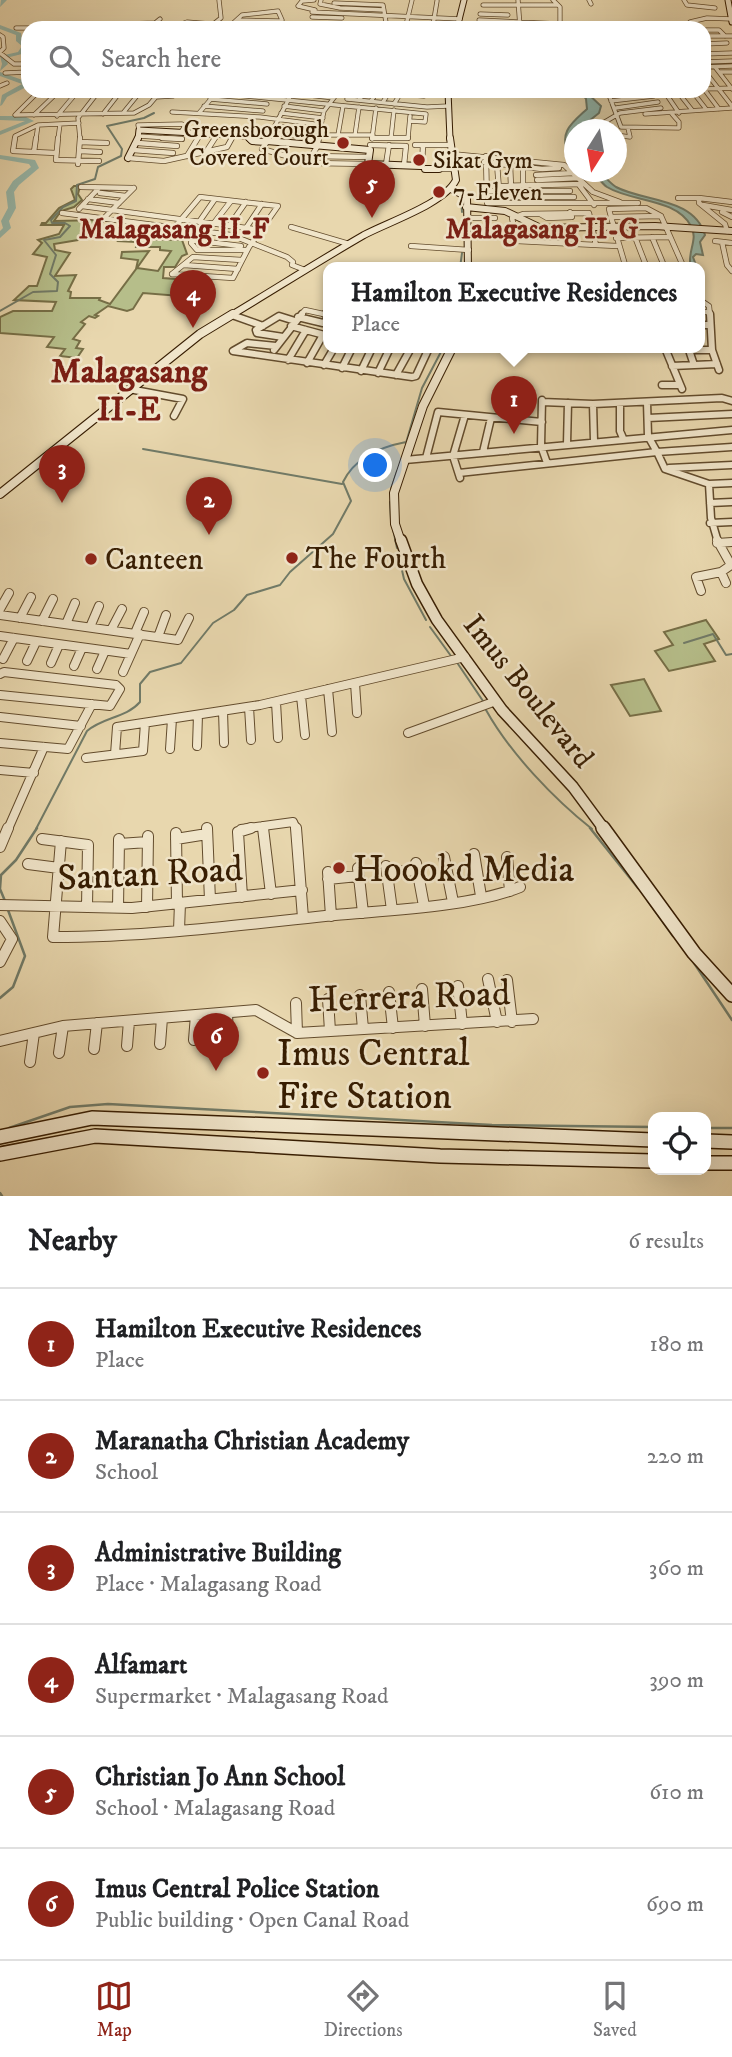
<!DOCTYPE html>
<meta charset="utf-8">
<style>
body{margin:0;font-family:"IM FELL DW Pica",serif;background:#f6f6f6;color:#202124}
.controls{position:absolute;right:21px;bottom:21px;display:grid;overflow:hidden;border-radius:14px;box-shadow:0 7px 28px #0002}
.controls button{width:63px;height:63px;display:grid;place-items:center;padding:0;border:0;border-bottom:2px solid #e0e0e0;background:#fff;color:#202124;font:35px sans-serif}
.compass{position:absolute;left:564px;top:119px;width:63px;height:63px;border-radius:50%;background:#fff;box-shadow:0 7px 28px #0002;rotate:191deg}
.you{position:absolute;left:376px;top:466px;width:24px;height:24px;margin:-18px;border:5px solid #fff;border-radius:50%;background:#1a73e8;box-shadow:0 0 0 10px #1a73e833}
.badge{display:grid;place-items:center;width:46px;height:46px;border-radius:50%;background:#8f2418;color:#fff;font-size:23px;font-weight:700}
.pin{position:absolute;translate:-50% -58px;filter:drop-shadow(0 2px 4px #0008)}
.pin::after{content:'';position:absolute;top:37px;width:24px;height:21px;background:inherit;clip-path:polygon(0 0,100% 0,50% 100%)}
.popup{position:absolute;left:323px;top:262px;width:382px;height:91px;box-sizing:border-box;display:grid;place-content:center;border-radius:14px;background:#fff;filter:drop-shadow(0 2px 5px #0005);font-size:23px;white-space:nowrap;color:#757577}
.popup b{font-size:26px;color:#202124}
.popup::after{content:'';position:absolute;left:50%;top:100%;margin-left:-14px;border:14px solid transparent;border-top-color:#fff}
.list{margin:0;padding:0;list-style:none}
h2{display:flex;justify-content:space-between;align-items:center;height:91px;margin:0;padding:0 28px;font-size:30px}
h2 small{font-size:23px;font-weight:400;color:#757577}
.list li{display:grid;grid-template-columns:46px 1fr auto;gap:21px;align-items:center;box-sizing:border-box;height:112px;padding:0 28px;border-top:2px solid #e0e0e0}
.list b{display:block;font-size:26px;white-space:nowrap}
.list p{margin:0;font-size:23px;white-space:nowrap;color:#757577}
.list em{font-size:23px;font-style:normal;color:#757577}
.icon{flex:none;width:38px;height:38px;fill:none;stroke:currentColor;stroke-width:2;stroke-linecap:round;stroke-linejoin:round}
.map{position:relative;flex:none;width:732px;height:1196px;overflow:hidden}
.search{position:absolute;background:#fff;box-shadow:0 7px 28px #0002;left:21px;right:21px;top:21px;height:77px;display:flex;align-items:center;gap:18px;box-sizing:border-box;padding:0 24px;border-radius:21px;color:#757577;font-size:26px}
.sheet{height:763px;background:#fff}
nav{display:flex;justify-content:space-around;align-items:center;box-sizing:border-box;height:98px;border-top:2px solid #e0e0e0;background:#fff;font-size:19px;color:#757577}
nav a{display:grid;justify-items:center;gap:4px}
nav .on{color:#8f2418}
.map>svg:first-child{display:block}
</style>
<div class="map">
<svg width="732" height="1196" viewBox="0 0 732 1196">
<rect width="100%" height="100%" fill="#e8d7ae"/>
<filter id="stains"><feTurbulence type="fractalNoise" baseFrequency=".00286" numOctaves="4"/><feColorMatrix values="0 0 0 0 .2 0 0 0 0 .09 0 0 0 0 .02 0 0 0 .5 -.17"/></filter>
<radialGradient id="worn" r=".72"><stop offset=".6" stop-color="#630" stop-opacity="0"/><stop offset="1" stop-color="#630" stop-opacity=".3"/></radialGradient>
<!-- green -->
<path fill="#b6be8a" stroke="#766e46" stroke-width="2" d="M74 186H80L78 194 82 200 74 207 61 211 54 221 102 220 78 240 54 244 55 250 70 253 55 276 76 275 68 291 71 292 70 298H100L99 300 110 304 136 269 138 260 121 258 122 252 149 251 137 268 158 271 171 251 160 250V247H136L137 242 118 241 119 239 182 240 187 254 182 256 175 267H164L163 278 188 280 180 296 143 293 133 309 127 311 108 306 95 315 98 316 95 318 89 316 81 322 85 324 73 339 80 341 76 348 83 349 77 358 60 356 65 349 47 347 54 337 0 333V317L13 311H52L56 302 14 300 29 286H37L47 257 33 254 42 243 38 240 59 234 64 225H41L42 223H46L59 208 75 200 71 189Z
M706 620 719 639 704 644 715 661 669 671 655 651 673 645 664 632Z
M644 679 661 711 630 716 611 685Z"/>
<!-- water -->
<path fill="#97b9ac" stroke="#717b68" stroke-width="2" d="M580 91H585L601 106 599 113 579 129 574 130V158L569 155C558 132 572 123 587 109L586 99Z
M592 172H600C605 177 610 183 616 187 644 202 694 197 705 235L700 242 703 255 696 254 693 257 697 268H691C686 253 699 240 691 226 676 198 631 202 607 187 601 183 598 176 592 172Z"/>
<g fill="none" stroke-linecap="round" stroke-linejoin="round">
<!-- stream-far1 -->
<path stroke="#717b68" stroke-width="2" d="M461 197 462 212
M462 238 463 222
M460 268 462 253
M0 311 33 292 57 291 58 282 50 274 56 255 44 240 60 237 70 226 65 223H52L51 220 63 207 76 201 77 185 95 179 98 167 121 156 122 149 107 126 144 118 154 113
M406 443 422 388 443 348
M143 449 342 484
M391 489 397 471
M390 502 391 520
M393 529 397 548
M398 553 404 579 426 620
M430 627 451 656
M684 643 713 634 726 655 732 654
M458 664 483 701
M486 710C510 753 554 799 592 829
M36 829 87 731C103 717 126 718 140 702V684L150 672 181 663 213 623 234 610 247 595 280 585 290 572 333 534 351 501 343 482C355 457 380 447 406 442"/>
<!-- stream -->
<path stroke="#717b68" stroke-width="2.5" d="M590 828 638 888
M5 901 0 889 1 875 16 860 37 828
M648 901 673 936
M694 963 732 1020
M0 998 13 987 25 956 8 910
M9 1128 70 1107 108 1104 492 1125 653 1127
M706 1128H732
M0 1193 2 1196"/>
<!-- river -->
<path fill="#97b9ac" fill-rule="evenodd" d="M1 0H7L0 7Z
M0 25 21 33 22 40 28 45 22 54 6 58 8 64 0 71 2 64 0 56 18 52 22 46 16 41V35L0 29Z
M0 72 28 82V86L7 97 2 105 0 106 2 95 22 84 0 76Z
M0 116H24L34 121 0 135V131L25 121 0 120Z
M0 155 35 160 39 168 19 185 14 192 16 208 9 221 11 228 0 238V231L3 228 1 221 8 208 6 192 13 181 31 167 29 164 0 159Z"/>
<!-- street-far4 casing -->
<g stroke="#634c2d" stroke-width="5">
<path id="street-far4" d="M314 0 302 1 298 6 315 10
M321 0 320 4 340 8 384 10
M518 0 520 27
M553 0 560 7V28
M589 0 591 4
M684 0 687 5 715 8
M334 3 383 5 387 28
M483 5H558
M312 12 460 19
M480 14 508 15
M312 17 342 18
M237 20 280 21
M479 20 560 24
M690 22 707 18 732 19
M307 24 306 26 320 27
M351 24 387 25
M89 25 156 23
M231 25 242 15 278 11 282 20 269 28
M406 25 412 0
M433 25 437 1
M458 25 530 28
M211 26 221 18 219 0
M16 28H70
M149 28 160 19
M171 28 187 22 258 28
M704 30H719L725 36
M0 35 3 37 4 48 0 52
M704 36H732
M704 44 727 43
M0 53 14 64H28
M704 54 732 53
M704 62 732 61
M704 67 732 66
M715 67 732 89
M704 70 732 106
M720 72H732
M5 73 28 72
M0 86 7 83
M704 89 732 88
M704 89 719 109
M635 91 609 95 621 127 679 128V122L672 114
M664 91 679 113
M677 91 692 110
M692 91 706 109
M291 93 334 98
M412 95 424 96 427 91
M156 97 173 96 183 91
M210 99 267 104
M347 99 427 107 448 106
M347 99 353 91
M359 100 366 91
M371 101 378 91
M611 101 654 96
M383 102 390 91
M394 104 402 91
M204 106 263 111
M284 106 324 111
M616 108 658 102
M172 112 260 117 322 125
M123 113 141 91
M199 113 216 93 426 114 425 122 410 121
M281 113 323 118
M103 114 121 91
M645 114 732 108
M15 115 134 113 149 105 161 91
M15 115 39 91
M34 115 59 91
M57 116 78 91
M277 126 321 132
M139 130 138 125 182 124 185 126 181 132
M603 130 598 126 620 113 661 108
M272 133 319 139
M320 135H373
M338 135 343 106
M355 135 359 107
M616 135 630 137 628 128
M139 136 182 139
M372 138H408L410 116
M391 138 394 110
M15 139V136L38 125 79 123
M36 139 38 125
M58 139 60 124
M80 139 78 118 99 91
M197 139 201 133
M214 139 217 134
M231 139 234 135
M268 139 293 91
M318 139 324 111 339 91
M372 139 376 108"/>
</g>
<!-- street-far3 casing -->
<g stroke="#634c2d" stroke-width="6">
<path id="street-far3" d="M15 138 13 151 56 153
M58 138 56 160 99 161
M162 138 182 139
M269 138 262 149 311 163 368 164
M308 138 319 139
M372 138H408
M80 142 107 143
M138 143 177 146
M370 145 406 146 404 165
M415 145H450
M133 150 173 153
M80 151 100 152
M34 152 36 138
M206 152 215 138
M451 154 564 165 593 192 620 202
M187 156 198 138
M312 156 369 157
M486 156 487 203H638
M128 158 164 161 227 147 232 138
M309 160 317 147 319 138
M484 162 542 169 559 168
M497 163 499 190
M78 164 80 138
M386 164 389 145
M510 164 511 186
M422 166 423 145
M523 166V186
M439 169H455
M536 175 574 173
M537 180 579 178
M579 185 594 205
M498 186 584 184
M81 187 133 188
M485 191H570
M100 193 126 196
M486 197H574
M678 198H699
M88 199 119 203
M703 205 732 210
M82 206 262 230
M646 208 661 216 611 217 609 209Z
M79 209 98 189
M722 212 732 217
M62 213 231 235 287 257 293 262 292 265 305 270
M589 213 596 245 517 241 512 218 523 214Z
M540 214 547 218 572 217 570 212
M661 216 684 268
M611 217 626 268
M468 218H495
M199 222 215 199
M214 223 231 201
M229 226 246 202
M291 227 349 244
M246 228 262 204
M197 231 191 243 197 250H247
M727 231 725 224 699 203V198L732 202
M514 232 542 233
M87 235 169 234 200 197 278 206 249 247 233 278 172 274
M87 235 134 188
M635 237 647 268
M652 237 665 268
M616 238 670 237
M191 240 241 246
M715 241 732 243
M722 242 727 265 732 271
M596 245 617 246
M411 246 469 250
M184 265 238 269
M172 274 193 257 242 260
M700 300 709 306 710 316
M700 312H710
M232 315 235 316
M300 316 305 310 328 315"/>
</g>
<!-- street-far2 casing -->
<g stroke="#634c2d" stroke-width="9">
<path id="street-far2" d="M325 314 328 315
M710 314 712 350 719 370
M232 315 263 326
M298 317 323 323 328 320
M700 325H710
M291 326 328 336
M283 337 257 333 256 330 279 316 295 321
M276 346 247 343 233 351 412 377 416 376 429 348
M665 348 682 389
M274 350 302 314
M288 360 306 330
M307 363 323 335
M324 365 334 348
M694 365 689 350H712
M672 366 717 364
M342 368 352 348
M361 371 372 348
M378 373 390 348
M396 375 411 348
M662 385H680
M129 389 183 399 174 416
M542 400 541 446 547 463
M542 402 593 404 594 441
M647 402 648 436 657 452 732 447
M620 403V431L623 438
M593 404 722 398 732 401
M648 418 732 414
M567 444 568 403
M483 452 491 418
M426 458 438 412 542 422
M405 460 732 430
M669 468 732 465
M459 473 657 452 665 469 709 484 711 518 718 542
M460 478 453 456 465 415
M709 484 732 483
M710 503 732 502
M710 523 732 522"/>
</g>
<!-- street-far1 casing -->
<g stroke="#634c2d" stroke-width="10">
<path id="street-far1" d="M717 543 732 542
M721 572 726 583
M701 591 696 577 721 572 731 565 717 540
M0 609 9 593
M0 615 178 640 189 618
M20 618 31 597
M42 621 53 599
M66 624 75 603
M90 627 99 606
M111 630 122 609
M135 633 144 612
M0 636 131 654
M158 637 166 615
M3 659 14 638
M27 661 36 642
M51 663 59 645
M74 666 82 648
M97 669 105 651
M123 672 140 634
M0 674 4 672 116 685 120 689 110 706 0 695
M355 683 357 713
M328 689 332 732
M301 696 305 735
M276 702 278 738
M249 707 251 740
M223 711 224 743
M0 717 81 726
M408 733 496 701
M0 743 68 749 92 704
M197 746 198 715
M170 749 172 719
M115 754 117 727 260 705 465 657
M86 758 143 751 145 723
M0 770 34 773
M263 826V829
M8 829 44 747
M241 829 293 822 296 829"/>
</g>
<!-- street casing -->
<g stroke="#634c2d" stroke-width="12">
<path id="street" d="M207 828 210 900
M263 828 271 894
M296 828 303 918
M176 833 177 904
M42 839 88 845 87 907
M176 839 207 834
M61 841 53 937C147 937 241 925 335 915 389 910 471 907 520 887
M119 844 148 842
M0 847 8 828
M474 854 481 896
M444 857 453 902
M507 857 510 891
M416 863 424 906
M28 864 59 868
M386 866 392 910
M358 868 363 913
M328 872 331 916
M387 873 417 870
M328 879 358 876
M242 897 238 832 251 828
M0 905 132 908 302 890
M147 907 148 836
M118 908 119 839
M0 921 12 939 0 962
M179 930 180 903
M488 979 497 1022
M507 980 512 1022
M458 986 462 1024
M422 989 425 1026
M389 992 393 1028
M360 995 363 1029
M328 999 330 1031
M296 1003 297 1033
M227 1013 228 1038
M194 1040 196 1015
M0 1041 63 1026 256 1010 297 1033 533 1019
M160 1044 162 1018
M127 1046 129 1021
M94 1049 97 1023
M59 1053 63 1026
M30 1062 34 1033"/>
</g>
<!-- secondary-far4 casing -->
<g stroke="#371d02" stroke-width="7">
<path id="secondary-far4" d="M728 0 732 22
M457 28 464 0
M448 91 450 139
M138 139 139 130 247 136 250 139"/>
</g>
<!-- secondary-far3 casing -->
<g stroke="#371d02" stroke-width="8">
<path id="secondary-far3" d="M249 138 252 141 266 142
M267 141 370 150 368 164 421 166
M128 158 138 138
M425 169H439
M451 189 467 197 468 268
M466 207 505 211 541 228 655 226 732 231
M230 316C275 289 319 261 364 235 388 222 444 204 456 180L450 138"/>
</g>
<!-- secondary-far2 casing -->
<g stroke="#371d02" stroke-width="10">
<path id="secondary-far2" d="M0 494 200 334 233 314
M401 542 395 524 394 493 423 406 452 348"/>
</g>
<!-- secondary-far1 casing -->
<g stroke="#371d02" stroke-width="13">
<path id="secondary-far1" d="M401 540 417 584 437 620 502 710 573 787 604 829"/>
</g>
<!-- secondary casing -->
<g stroke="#371d02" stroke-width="16">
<path id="secondary" d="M603 828 694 953 732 995
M0 1137 92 1118 653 1140
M706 1141 732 1142
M0 1154 95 1136 440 1156 653 1161
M706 1163H732"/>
</g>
<!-- street-far4 -->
<use href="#street-far4" stroke="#f0e5ca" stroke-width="3.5"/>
<!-- street-far3 -->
<use href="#street-far3" stroke="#f0e5ca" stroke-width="4.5"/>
<!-- street-far2 -->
<use href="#street-far2" stroke="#f0e5ca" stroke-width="6"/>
<!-- street-far1 -->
<use href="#street-far1" stroke="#f0e5ca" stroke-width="8"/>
<!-- street -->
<use href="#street" stroke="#f0e5ca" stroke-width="10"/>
<!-- secondary-far4 -->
<use href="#secondary-far4" stroke="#f0e5ca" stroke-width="5"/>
<!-- secondary-far3 -->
<use href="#secondary-far3" stroke="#f0e5ca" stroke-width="6"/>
<!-- secondary-far2 -->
<use href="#secondary-far2" stroke="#f0e5ca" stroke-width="8"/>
<!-- secondary-far1 -->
<use href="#secondary-far1" stroke="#f0e5ca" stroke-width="10"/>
<!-- secondary -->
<use href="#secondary" stroke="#f0e5ca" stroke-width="13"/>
</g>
<!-- markers -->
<g fill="#8f2418" stroke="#f0e5ca" stroke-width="2.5">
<circle cx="343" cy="143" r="7"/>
<circle cx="419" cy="160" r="7"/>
<circle cx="439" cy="192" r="7"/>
<circle cx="292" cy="558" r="7"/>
<circle cx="91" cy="559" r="7"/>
<circle cx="339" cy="868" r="7"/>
<circle cx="263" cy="1073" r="7"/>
</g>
<g text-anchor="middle" stroke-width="5" stroke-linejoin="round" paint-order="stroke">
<!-- far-poi labels -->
<g font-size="24" fill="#371d02" stroke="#f0e5ca" text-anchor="start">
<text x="329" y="137" text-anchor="end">Greensborough<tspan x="329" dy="28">Covered Court</tspan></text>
<text x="433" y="168">Sikat Gym</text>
<text x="453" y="200">7-Eleven</text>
</g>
<!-- far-quarter labels -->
<g font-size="28" font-weight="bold" fill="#7a1f14" stroke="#f0e5ca">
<text x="174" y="238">Malagasang II-F</text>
<text x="542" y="238">Malagasang II-G</text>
</g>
<!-- poi labels -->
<g font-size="30" fill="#371d02" stroke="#f0e5ca" text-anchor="start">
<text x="306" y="568">The Fourth</text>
<text x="105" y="569">Canteen</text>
</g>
<!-- street labels -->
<g font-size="30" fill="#371d02" stroke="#f0e5ca">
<text transform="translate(529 691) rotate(51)" y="10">Imus Boulevard</text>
</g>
<!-- quarter labels -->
<g font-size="33" font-weight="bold" fill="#7a1f14" stroke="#f0e5ca">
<text x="129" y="382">Malagasang<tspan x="129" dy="38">II-E</tspan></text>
</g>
<!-- near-poi labels -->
<g font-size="37" fill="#371d02" stroke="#f0e5ca" text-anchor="start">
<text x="353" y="881">Hoookd Media</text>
<text x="277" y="1065">Imus Central<tspan x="277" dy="43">Fire Station</tspan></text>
</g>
<!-- near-street labels -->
<g font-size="37" fill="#371d02" stroke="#f0e5ca">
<text transform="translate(150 872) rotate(-3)" y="13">Santan Road</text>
<text transform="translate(409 995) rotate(-2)" y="13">Herrera Road</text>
</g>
</g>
<rect width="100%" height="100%" filter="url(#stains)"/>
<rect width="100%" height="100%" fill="url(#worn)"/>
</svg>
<div class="controls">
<button><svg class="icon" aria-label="locate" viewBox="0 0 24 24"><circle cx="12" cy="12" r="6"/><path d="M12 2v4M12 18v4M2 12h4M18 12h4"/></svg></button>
</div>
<svg class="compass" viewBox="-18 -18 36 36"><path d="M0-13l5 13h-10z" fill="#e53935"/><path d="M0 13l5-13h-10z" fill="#757577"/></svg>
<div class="you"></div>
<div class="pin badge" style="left:514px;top:434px">1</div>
<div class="popup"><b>Hamilton Executive Residences</b>Place</div>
<div class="pin badge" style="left:209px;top:535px">2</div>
<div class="pin badge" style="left:62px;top:503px">3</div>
<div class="pin badge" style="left:193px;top:328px">4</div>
<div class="pin badge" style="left:372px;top:218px">5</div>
<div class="pin badge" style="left:216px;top:1071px">6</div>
<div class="search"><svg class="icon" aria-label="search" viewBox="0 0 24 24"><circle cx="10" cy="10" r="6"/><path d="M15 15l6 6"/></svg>Search here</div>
</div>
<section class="sheet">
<h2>Nearby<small>6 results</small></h2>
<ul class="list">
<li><span class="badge">1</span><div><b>Hamilton Executive Residences</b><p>Place</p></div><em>180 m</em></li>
<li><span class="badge">2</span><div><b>Maranatha Christian Academy</b><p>School</p></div><em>220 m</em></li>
<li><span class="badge">3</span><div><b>Administrative Building</b><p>Place · Malagasang Road</p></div><em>360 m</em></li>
<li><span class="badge">4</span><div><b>Alfamart</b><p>Supermarket · Malagasang Road</p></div><em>390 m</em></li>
<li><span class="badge">5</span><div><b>Christian Jo Ann School</b><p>School · Malagasang Road</p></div><em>610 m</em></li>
<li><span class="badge">6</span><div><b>Imus Central Police Station</b><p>Public building · Open Canal Road</p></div><em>690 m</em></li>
</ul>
</section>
<nav>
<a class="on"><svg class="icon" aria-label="map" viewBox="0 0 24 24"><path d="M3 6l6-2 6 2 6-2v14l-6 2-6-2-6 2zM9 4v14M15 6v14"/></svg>Map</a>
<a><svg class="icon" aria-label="directions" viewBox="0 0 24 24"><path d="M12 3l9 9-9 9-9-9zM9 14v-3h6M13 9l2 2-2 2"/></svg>Directions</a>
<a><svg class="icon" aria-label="saved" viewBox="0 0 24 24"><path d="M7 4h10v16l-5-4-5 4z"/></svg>Saved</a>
</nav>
